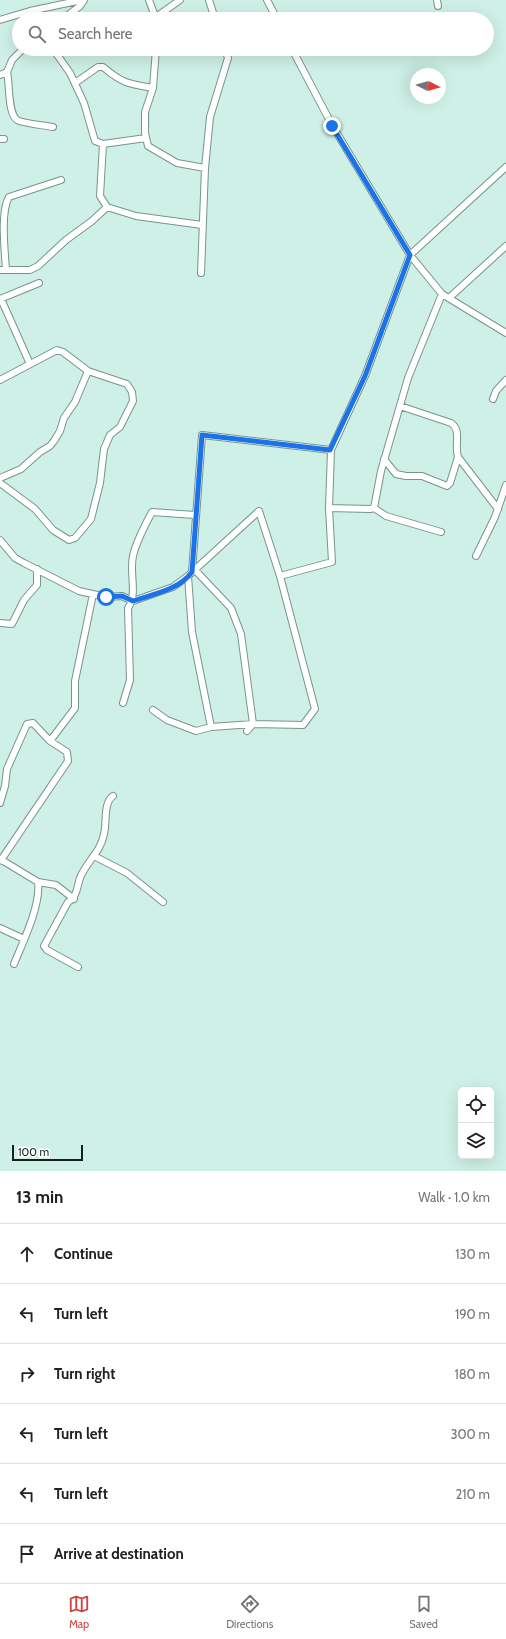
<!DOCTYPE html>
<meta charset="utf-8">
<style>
body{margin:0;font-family:Cabin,sans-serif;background:#f6f6f6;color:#202124}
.controls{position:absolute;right:12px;bottom:12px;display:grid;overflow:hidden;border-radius:6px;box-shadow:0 4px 16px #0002}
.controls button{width:36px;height:36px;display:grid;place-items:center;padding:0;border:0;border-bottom:1px solid #e0e0e0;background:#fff;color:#202124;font:20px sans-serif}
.compass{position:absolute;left:410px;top:68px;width:36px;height:36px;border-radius:50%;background:#fff;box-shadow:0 4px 16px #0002;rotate:96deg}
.scale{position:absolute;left:12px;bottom:10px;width:71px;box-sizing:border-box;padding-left:4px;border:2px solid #15211e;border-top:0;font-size:11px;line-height:14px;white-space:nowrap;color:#15211e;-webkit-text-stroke:3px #fff;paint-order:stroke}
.stop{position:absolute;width:12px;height:12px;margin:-9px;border:3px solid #1a73e8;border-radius:50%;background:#fff}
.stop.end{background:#1a73e8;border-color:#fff;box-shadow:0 1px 4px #0008}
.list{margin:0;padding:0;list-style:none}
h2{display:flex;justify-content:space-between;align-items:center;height:52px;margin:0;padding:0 16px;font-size:17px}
h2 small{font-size:13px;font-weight:400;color:#757577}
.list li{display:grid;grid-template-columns:26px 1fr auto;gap:12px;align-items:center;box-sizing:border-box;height:60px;padding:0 16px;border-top:1px solid #e0e0e0}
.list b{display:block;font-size:15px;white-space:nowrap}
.list em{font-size:13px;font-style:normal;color:#757577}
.icon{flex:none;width:22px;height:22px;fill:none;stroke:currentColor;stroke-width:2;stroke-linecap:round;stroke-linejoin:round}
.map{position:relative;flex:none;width:506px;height:1171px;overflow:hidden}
.search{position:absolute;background:#fff;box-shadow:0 4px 16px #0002;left:12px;right:12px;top:12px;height:44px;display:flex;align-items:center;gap:10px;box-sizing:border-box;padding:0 14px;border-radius:22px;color:#757577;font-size:15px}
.sheet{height:412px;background:#fff}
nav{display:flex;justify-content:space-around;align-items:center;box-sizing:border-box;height:56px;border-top:1px solid #e0e0e0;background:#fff;font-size:11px;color:#757577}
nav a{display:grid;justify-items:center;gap:2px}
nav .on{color:#d0423c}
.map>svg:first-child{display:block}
</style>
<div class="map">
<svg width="506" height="1171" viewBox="0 0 506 1171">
<rect width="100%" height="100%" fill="#cef0e6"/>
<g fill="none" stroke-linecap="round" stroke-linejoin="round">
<!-- minor casing -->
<g stroke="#77958d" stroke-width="8">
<path id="minor" d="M149 0 156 19
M209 0 215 19
M267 0 277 19
M437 0 438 6
M156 17 180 0
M63 19 80 6 84 0
M0 20 30 11 82 0
M53 49 70 73 84 103 95 141 103 144 146 138
M156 49 153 88 145 112V133L148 146 177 163 205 168
M292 49 332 125 410 255 442 294 506 333
M7 72C10 83 7 117 19 121 29 124 42 125 53 127
M0 75 7 72 12 60 23 49
M75 83 98 67H103C122 83 128 84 153 88
M0 139H4
M103 144 100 196 107 207 136 216 202 225
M0 270H30L38 266 66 240 92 221 107 207
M6 270C5 252 0 212 9 197L61 180
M201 273 205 168 210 117 228 58 225 49
M449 298 506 246
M0 299 39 283
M1 299 30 364
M0 380 57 350 63 352 88 371 127 384 132 392 133 401 120 427 110 435 104 449 100 483 91 519 75 538 69 540 53 530 35 509 0 483
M493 399 496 391 506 380
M400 406 451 423C462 430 454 445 458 457L498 509
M384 459 396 474 406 476H422L447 486 450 483 458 457
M0 478 21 469 40 452 50 446 54 441 60 431 64 418 75 402 88 371
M329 508 331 450 365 376 410 255 506 167
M374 508 386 516 441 532
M0 540 15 558 24 563 79 591 106 597 122 596 133 601 173 587 188 576 259 511 280 576 315 709 303 725 253 724 211 727 196 731 167 720 153 710
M476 556 495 517 506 485
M195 570 231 608 241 634 253 724 247 731
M192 572 202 435 331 450
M188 576 192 632 211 727
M280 576 332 562 329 508 370 509 374 508 381 471 408 378 442 294
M0 623 12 624 24 600 37 585V569
M123 703 130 680 128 608C138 594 129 573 133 556 136 542 145 525 152 512L195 515
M50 741 75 708V681L93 594
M0 803 5 786 7 769 27 724 33 723 50 741 67 752 68 761 1 860
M94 856 127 873 163 902
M0 860 5 862 38 882 56 885 74 899
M0 928 24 939
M14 964C23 942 41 905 38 882
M78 967 47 950 44 946 68 902C77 897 77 887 80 878 86 862 101 852 104 834 107 823 103 803 113 796"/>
</g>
<!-- minor -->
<use href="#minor" stroke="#fff" stroke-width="6"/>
</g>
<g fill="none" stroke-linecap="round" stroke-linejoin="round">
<!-- route -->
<path stroke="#1a73e8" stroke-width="5" d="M106 597 122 596 133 601C153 594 179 590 192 572L202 435 330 450 365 376 410 255 332 126"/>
</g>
</svg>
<div class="controls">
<button><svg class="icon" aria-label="locate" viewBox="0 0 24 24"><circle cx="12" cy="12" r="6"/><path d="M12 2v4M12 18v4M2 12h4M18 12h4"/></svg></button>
<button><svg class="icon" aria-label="layers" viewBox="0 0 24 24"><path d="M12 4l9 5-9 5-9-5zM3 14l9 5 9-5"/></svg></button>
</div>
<svg class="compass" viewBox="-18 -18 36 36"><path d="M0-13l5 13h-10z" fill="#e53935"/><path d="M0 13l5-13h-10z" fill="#757577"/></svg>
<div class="scale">100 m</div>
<div class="stop" style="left:106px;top:597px"></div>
<div class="stop end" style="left:332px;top:126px"></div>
<div class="search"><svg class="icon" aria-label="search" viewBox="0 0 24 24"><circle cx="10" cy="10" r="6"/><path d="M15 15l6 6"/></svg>Search here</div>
</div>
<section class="sheet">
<h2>13 min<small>Walk · 1.0 km</small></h2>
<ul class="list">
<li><svg class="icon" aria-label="ahead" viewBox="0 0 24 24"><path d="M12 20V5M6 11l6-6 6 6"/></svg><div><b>Continue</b></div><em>130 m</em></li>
<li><svg class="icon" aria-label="left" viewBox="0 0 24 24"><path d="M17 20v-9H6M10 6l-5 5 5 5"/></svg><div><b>Turn left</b></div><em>190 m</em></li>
<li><svg class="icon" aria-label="right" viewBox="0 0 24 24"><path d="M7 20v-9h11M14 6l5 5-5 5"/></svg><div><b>Turn right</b></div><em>180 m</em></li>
<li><svg class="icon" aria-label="left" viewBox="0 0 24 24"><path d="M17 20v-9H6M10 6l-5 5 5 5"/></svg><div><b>Turn left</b></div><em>300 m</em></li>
<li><svg class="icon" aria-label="left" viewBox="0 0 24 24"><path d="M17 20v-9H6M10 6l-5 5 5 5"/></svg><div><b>Turn left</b></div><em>210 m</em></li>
<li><svg class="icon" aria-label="arrive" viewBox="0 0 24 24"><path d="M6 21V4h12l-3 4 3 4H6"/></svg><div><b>Arrive at destination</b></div></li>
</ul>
</section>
<nav>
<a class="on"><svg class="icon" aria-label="map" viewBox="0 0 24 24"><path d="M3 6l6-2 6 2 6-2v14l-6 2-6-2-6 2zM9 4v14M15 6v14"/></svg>Map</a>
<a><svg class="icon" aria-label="directions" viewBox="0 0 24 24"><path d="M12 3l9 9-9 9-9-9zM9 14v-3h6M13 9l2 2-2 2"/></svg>Directions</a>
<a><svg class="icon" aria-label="saved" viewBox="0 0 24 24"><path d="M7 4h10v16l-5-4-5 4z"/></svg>Saved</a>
</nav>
